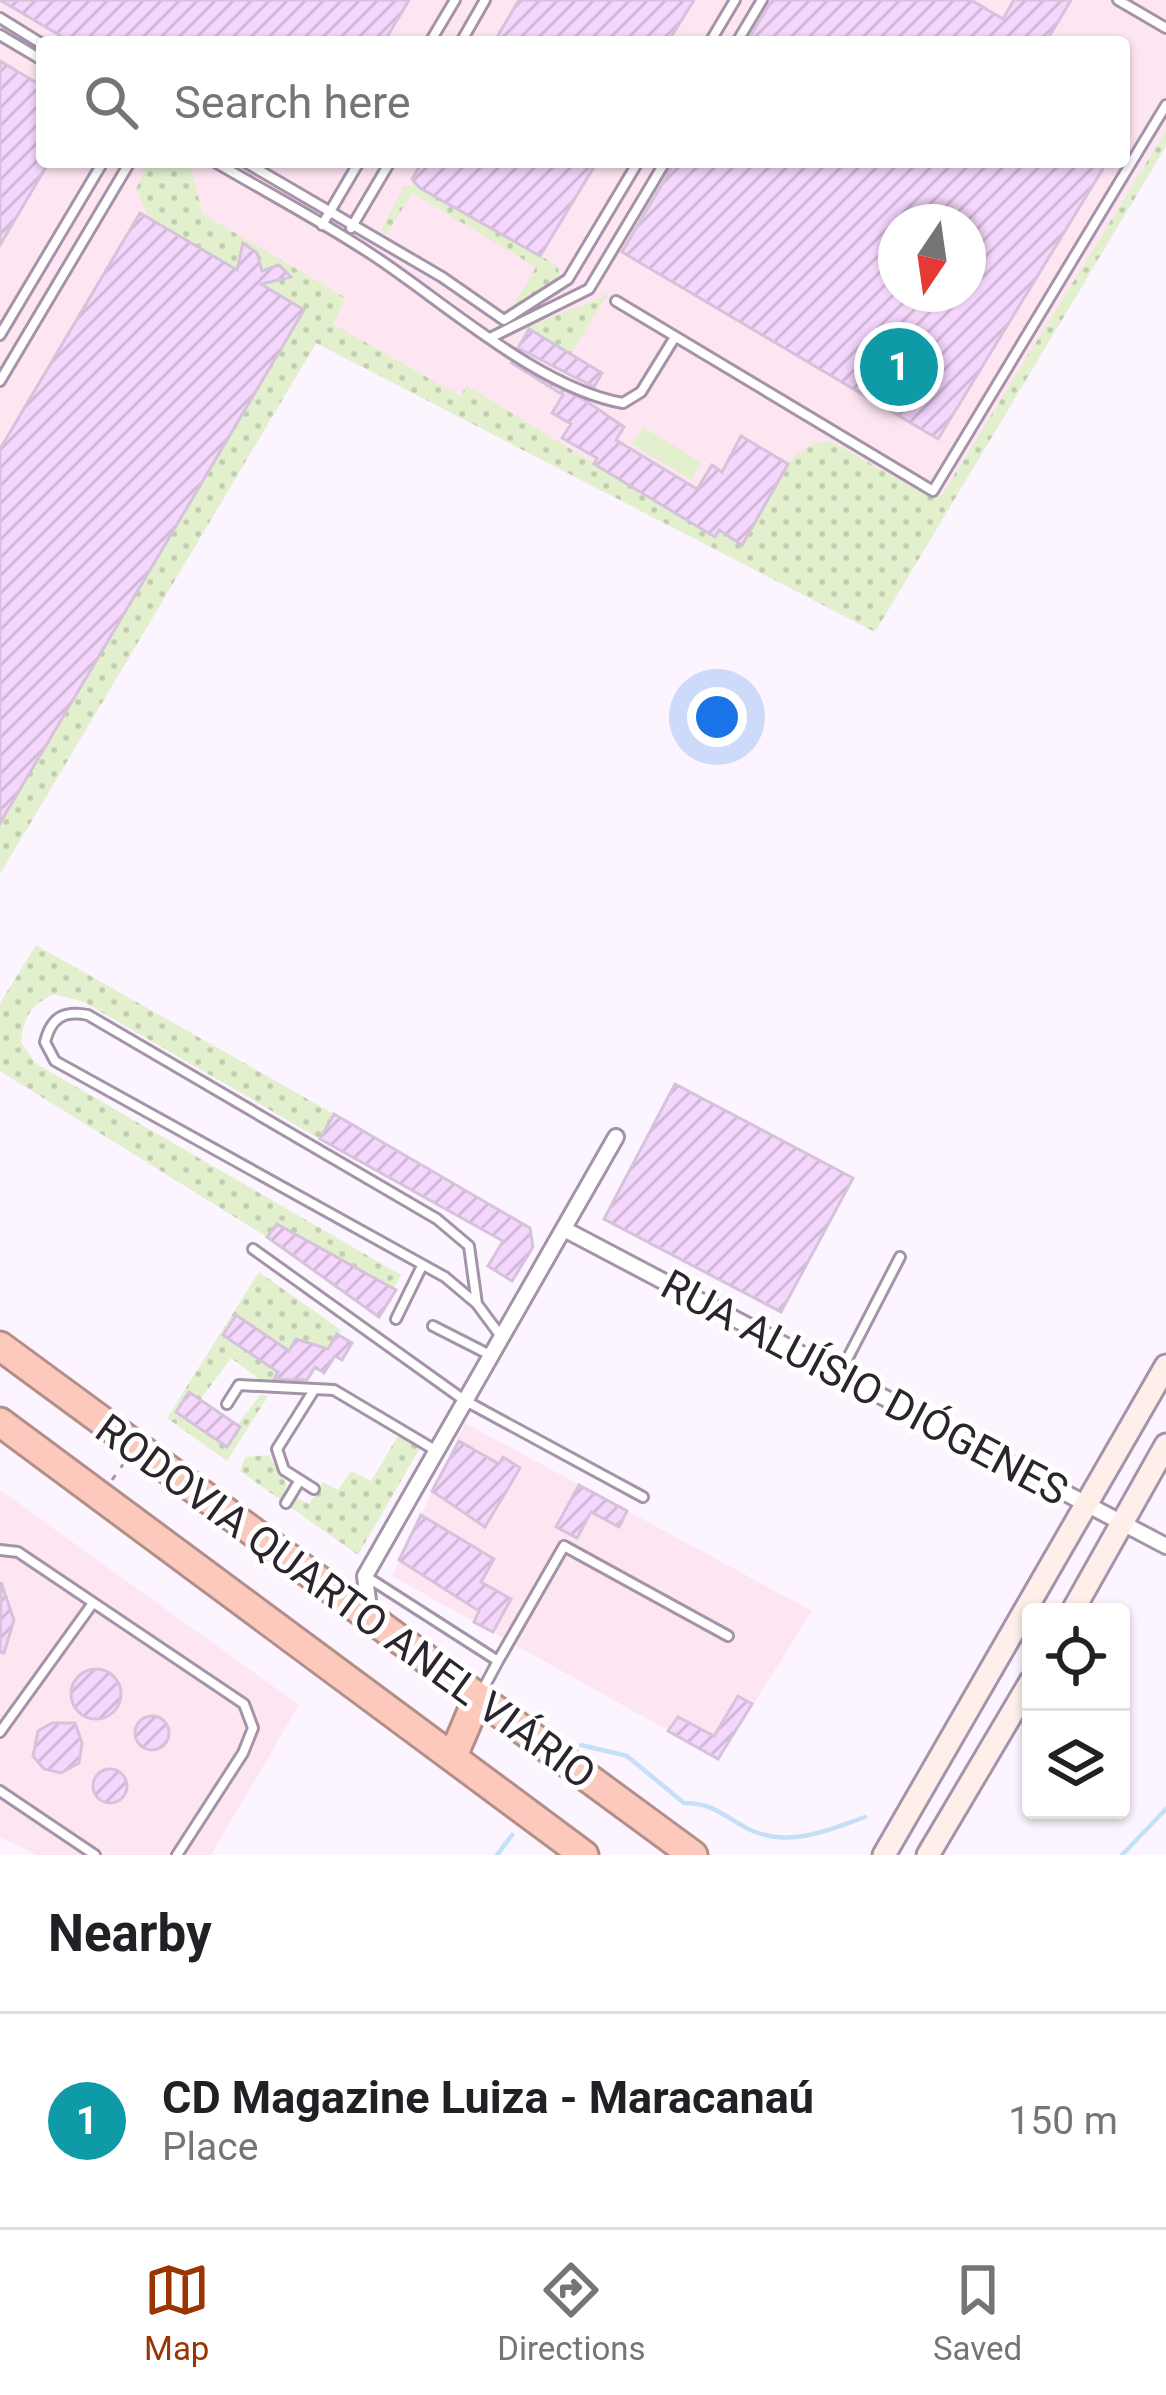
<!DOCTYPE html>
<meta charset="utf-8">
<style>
body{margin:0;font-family:Roboto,sans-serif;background:#f6f6f6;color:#202124}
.controls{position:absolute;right:36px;bottom:36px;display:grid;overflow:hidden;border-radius:12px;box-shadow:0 3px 9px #0004}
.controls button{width:108px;height:108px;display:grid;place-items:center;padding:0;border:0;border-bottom:3px solid #e0e0e0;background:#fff;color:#202124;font:60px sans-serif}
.compass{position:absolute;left:878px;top:204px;width:108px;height:108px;border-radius:50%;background:#fff;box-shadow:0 3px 9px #0004;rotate:193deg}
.you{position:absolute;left:717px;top:717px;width:42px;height:42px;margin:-30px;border:9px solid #fff;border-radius:50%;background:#1a73e8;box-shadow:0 0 0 18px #1a73e833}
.badge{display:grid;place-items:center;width:78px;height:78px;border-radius:50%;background:#9a3502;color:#fff;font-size:39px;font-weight:700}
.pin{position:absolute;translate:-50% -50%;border:6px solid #fff;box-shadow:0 3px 12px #0006}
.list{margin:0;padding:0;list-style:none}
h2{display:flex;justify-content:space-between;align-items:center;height:156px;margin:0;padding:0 48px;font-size:51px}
h2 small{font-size:39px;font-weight:400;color:#757577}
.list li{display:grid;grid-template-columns:78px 1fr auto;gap:36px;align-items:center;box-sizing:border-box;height:216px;padding:0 48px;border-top:3px solid #e0e0e0}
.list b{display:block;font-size:45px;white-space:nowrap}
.list p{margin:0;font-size:39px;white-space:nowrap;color:#757577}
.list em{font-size:39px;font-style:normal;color:#757577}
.icon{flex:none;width:66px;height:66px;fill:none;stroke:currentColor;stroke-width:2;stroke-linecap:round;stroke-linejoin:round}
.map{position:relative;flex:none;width:1166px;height:1855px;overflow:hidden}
.search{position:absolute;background:#fff;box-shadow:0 3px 9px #0004;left:36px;right:36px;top:36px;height:132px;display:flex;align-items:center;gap:30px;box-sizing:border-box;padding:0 42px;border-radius:12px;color:#757577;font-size:45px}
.sheet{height:372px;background:#fff}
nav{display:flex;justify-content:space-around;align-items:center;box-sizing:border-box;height:168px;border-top:3px solid #e0e0e0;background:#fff;font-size:33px;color:#757577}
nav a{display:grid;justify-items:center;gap:6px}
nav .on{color:#9a3502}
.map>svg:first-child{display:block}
</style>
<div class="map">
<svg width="1166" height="1855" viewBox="0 0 1166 1855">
<defs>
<pattern id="grass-dots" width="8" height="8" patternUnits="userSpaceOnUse" patternTransform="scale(3)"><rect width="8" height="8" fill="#e2f0ce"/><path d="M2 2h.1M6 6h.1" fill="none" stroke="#c2ceb1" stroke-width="1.8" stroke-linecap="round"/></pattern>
<pattern id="building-hatch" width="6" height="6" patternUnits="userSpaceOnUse" patternTransform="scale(3)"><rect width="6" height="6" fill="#f5d6fc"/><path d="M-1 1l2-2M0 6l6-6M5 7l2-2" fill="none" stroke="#d2b8d8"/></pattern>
</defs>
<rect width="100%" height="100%" fill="#fcf4fe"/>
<!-- industrial -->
<path fill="#fde6f2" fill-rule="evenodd" d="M0 0H1166V146L875 632 316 343 0 874ZM42 42H1124V162H42ZM896 222H968V294H896Z
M465 1423 812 1611 719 1759 392 1576Z
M0 1490 299 1705 211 1855H37L0 1837Z"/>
<!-- grass -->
<path fill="url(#grass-dots)" d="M1166 131V146L875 632 316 343 0 874V817L303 310 149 218 136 189 148 162H189L203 214 346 298 333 324 460 396 467 386 714 536 719 530 741 544C762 509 784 442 830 441L922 492 942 495Z
M416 183 558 266 559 276 512 308 536 267 412 193 387 234 381 230 403 188Z
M607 295 571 354 525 330 526 327Z
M36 945 334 1114 320 1139 84 1002 54 994C30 1005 24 1017 21 1042L35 1063 401 1275 394 1288 278 1224 267 1237 0 1071V1003Z
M259 1272 341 1330 327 1351 296 1339 273 1381H262L231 1358 200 1400 188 1393 177 1412 237 1425 260 1395 268 1396 227 1461 167 1418Z
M398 1436 420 1448 358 1555 289 1506 298 1498 309 1504 323 1482 338 1490 351 1471 371 1481Z
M269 1455 287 1485 281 1500 240 1471 245 1457Z"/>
<!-- garden -->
<path fill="#e2f0ce" d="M643 427 702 463 691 480 632 444Z"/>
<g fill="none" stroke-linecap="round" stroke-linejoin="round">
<!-- stream -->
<path stroke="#c4e0f9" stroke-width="4.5" d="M581 1745 627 1756 684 1803C716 1803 726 1819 753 1831 791 1847 829 1830 865 1817
M497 1855 512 1835
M1122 1855 1166 1809"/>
</g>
<!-- building -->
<path fill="url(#building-hatch)" stroke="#d6c3db" stroke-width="3" fill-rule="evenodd" d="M0 0H409L384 42H71Z
M519 0H694L668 42H494Z
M772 0H971L1003 19 1014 0H1071L1046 42H747Z
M0 61 42 86V162H49L0 245Z
M422 162H597L540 256 420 188 412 179Z
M675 162H1107L938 439 622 252ZM896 222H968V294H896Z
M140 213 237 270 243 243 257 253 262 271 279 265 291 277 261 284 304 310 0 823V449Z
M529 329 602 373 594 387 518 348Z
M510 362 586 401 624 427 616 440 697 489 712 465 722 472 741 436 788 464 742 545 719 530 715 537 594 464 597 458 562 438 571 424 552 413 563 395Z
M675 1084 853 1178 781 1312 604 1219Z
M334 1114 530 1228 533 1247 512 1281 488 1266 503 1241 320 1139Z
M277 1224 396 1290 379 1317 267 1237Z
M236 1315 289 1351 296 1339 328 1349 337 1334 352 1343 342 1360 335 1356 324 1373 315 1367 307 1380 274 1379 278 1372 223 1335Z
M189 1392 240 1427 227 1447 176 1412Z
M459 1441 499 1464 503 1457 520 1468 485 1527 432 1491Z
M579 1485 627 1511 619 1527 591 1512 577 1538 556 1527Z
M421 1515 494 1559 481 1582 511 1599 493 1632 474 1622 479 1611 399 1560Z
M1 1582 14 1620 4 1653 0 1652Z
M71 1694a25 25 0 1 1 50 0a25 25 0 1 1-50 0Z
M738 1696 752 1704 718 1759 668 1731 678 1717 714 1736Z
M135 1733a17 17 0 1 1 34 0a17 17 0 1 1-34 0Z
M75 1723 82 1743 79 1763 61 1773 44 1769 33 1756 38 1731 52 1723Z
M93 1786a17 17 0 1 1 34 0a17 17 0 1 1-34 0Z"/>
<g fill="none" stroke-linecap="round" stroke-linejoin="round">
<!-- lane casing -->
<g stroke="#a593a9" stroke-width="14">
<path id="lane" d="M1118 0 1166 28
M0 18 42 44
M0 35 42 60
M430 42 455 0
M461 42 485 0
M710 42 735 0
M737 42 762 0
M215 162C266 192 319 220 368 252 441 299 537 388 623 403L641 392 675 337
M245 162 442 277 504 320 568 279 638 162
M322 225 359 162
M351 228 390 162
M616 301 933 491 1166 105
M0 335 103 162
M492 337 589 289 665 162
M0 381 130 162
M253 1249 464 1400 643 1497
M477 1304 445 1277 55 1061 45 1042C51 1018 63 1010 88 1015L437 1219 469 1246 477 1304 500 1335
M396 1319 421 1268
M433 1326 490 1355
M840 1373 900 1257
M314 1390 277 1449 284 1470 314 1489
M227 1404 239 1385 334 1390 435 1450
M286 1503 300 1480
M0 1550 18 1552 244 1704 253 1728 243 1753 177 1855
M367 1577 498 1661 564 1546 728 1636
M482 1691 498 1661
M0 1732 93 1603
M0 1791 95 1855"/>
</g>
<!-- street casing -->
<g stroke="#a593a9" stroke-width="20">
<path id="street" d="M564 1229 1166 1546
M370 1617 365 1576 616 1137"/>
</g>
<!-- secondary casing -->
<g stroke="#a593a9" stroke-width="27">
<path id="secondary" d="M1072 1612 1166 1445
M884 1855 1166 1366
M928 1855 1031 1681"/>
</g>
<!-- highway casing -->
<g stroke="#b38f8a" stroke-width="33">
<path id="highway" d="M0 1346 693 1855
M0 1422 584 1855
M453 1756 478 1697"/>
</g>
<!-- path -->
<path stroke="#a099a2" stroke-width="3" stroke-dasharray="6 9" stroke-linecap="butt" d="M112 1480 124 1463"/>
<!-- lane -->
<use href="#lane" stroke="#fff" stroke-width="8"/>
<!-- street -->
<use href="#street" stroke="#fff" stroke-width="14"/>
<!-- secondary -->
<use href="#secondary" stroke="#feefeb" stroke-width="21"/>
<!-- highway -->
<use href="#highway" stroke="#fcc9bc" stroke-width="27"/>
</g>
<g text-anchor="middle" stroke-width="10" stroke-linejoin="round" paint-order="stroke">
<!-- street labels -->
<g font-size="42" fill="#2b242d" stroke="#fff">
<text transform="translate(865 1387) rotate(28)" y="15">RUA ALUÍSIO DIÓGENES</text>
<text transform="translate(346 1601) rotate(36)" y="15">RODOVIA QUARTO ANEL VIÁRIO</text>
</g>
</g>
</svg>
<div class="controls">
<button><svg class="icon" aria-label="locate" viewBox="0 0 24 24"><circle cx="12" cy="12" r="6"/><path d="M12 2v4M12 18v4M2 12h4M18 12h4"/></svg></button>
<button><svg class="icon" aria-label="layers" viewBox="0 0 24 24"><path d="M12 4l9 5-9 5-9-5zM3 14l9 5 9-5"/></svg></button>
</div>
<svg class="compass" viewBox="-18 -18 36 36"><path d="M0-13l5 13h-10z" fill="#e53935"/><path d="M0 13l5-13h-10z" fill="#757577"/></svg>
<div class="you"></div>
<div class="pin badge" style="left:899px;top:367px;background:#0f9aa8">1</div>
<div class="search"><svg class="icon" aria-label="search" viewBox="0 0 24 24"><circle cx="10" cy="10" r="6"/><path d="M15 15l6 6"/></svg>Search here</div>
</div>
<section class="sheet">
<h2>Nearby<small></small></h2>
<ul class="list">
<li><span class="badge" style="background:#0f9aa8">1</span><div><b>CD Magazine Luiza - Maracanaú</b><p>Place</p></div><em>150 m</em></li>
</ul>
</section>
<nav>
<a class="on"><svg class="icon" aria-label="map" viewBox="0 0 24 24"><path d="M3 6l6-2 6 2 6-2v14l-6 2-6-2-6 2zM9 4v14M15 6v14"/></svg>Map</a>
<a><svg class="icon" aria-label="directions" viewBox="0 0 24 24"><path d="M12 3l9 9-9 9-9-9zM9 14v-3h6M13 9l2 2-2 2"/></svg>Directions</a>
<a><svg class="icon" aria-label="saved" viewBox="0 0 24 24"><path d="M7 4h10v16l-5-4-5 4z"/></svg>Saved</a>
</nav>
